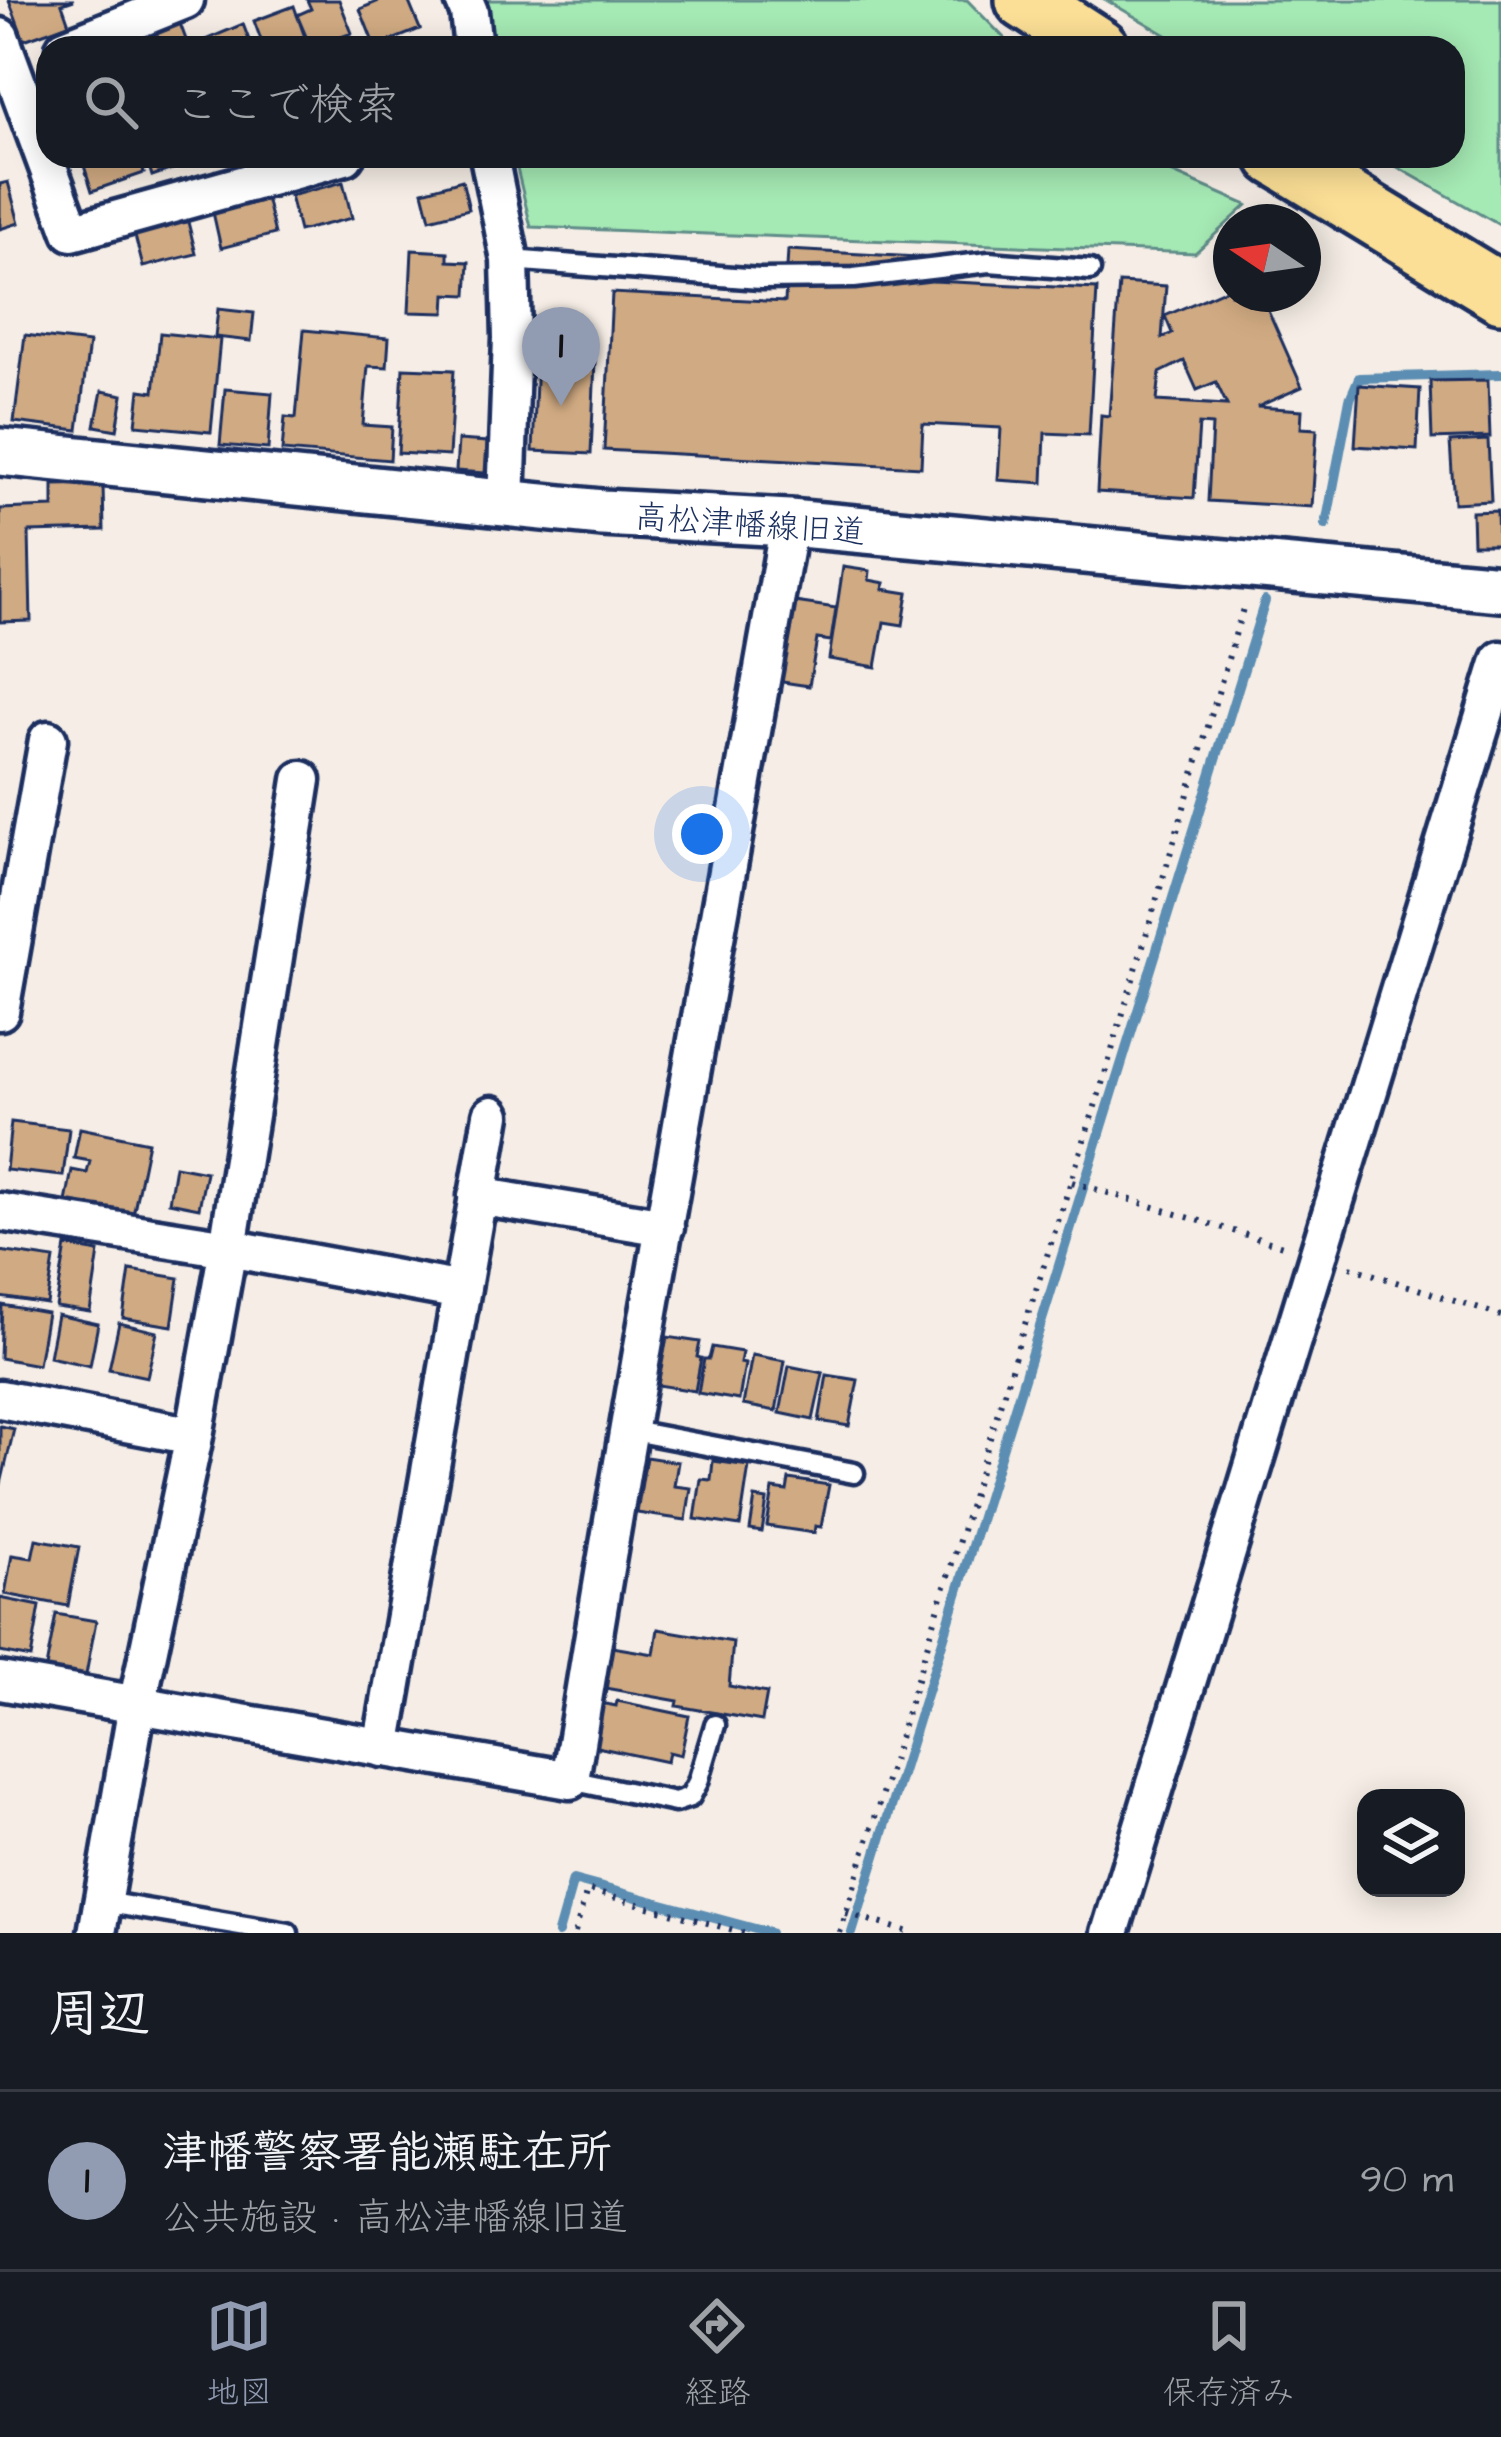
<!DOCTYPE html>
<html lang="ja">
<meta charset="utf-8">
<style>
body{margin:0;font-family:"Architects Daughter","Klee One",sans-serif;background:#242831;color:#f1f3f6}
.controls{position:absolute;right:36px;bottom:36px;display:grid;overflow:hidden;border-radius:24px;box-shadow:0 6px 30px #0003}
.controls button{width:108px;height:108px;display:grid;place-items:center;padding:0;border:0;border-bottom:3px solid #363941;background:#171b24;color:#f1f3f6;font:60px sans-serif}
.compass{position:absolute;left:1213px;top:204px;width:108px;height:108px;border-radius:50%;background:#171b24;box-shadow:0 6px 30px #0003;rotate:283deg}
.you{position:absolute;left:702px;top:834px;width:42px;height:42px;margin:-30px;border:9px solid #fff;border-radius:50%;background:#1a73e8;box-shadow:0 0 0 18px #1a73e833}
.badge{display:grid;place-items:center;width:78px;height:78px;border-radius:50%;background:#919bb2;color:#111;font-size:39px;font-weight:700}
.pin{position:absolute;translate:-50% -99px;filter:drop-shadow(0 3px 6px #0008)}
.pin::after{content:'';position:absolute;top:63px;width:42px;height:36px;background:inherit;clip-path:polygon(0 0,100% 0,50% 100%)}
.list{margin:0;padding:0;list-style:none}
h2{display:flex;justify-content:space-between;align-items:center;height:156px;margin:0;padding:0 48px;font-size:51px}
h2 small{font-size:39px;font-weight:400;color:#9ea1a6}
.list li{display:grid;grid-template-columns:78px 1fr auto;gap:36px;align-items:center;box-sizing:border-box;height:180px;padding:0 48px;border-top:3px solid #363941}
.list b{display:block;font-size:45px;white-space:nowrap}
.list p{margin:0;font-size:39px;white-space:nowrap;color:#9ea1a6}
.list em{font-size:39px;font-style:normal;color:#9ea1a6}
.icon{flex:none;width:66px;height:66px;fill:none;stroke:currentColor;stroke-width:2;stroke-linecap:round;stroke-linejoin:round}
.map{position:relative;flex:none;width:1501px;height:1933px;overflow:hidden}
.search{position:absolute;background:#171b24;box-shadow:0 6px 30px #0003;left:36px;right:36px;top:36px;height:132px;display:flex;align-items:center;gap:30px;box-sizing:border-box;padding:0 42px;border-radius:36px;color:#9ea1a6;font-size:45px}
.sheet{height:336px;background:#171b24}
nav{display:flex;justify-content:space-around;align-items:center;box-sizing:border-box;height:168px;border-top:3px solid #363941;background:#171b24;font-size:33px;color:#9ea1a6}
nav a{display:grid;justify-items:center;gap:6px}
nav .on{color:#919bb2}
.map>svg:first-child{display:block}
</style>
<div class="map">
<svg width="1501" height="1933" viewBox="0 0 1501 1933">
<rect width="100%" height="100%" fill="#f6eee6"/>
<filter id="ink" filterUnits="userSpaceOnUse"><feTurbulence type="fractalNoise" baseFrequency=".00833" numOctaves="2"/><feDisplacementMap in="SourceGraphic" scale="24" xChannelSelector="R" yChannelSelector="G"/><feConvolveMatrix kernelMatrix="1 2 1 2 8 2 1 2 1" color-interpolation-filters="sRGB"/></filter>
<g filter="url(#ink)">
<!-- green -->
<path fill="#a5e9b4" stroke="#608c89" stroke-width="3" d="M477 0H967L1014 48H488Z
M1106 0H1501V226L1378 156H1453V48H1189Z
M514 156H1134L1247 205 1195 253 531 227Z"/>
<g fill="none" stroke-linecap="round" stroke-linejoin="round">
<!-- stream -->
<path stroke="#5c8db2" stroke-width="10" d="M1326 525 1350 399 1359 378 1501 374
M558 1933 573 1880 770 1933
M852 1933 1265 601"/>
</g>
<!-- building -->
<path fill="#d0aa82" stroke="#1b2f5e" stroke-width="3" fill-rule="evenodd" d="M9 0H74L62 4 69 24 24 40Z
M307 0H339L352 33 311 48 297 15 311 9Z
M381 0H408L420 29 375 47 360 9Z
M294 6 308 46 264 48 254 21Z
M178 18 188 45 180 48H135L131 37Z
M243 24 252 48H208L205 40Z
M81 156H139L144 173 92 191Z
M146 156H200L201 159 152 176Z
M462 180 469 209 430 219 423 191Z
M8 182 19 223 0 229V184Z
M343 182 352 218 299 231 290 196Z
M266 198 275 234 221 248 213 212Z
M187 218 196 254 143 267 134 232Z
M412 250 448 252V261L469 262 467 295 446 294 445 313 409 312Z
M788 250 935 258 934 281 1097 289 1089 435 1045 433 1043 483 998 480 1001 428 923 424 921 467 604 450 612 293 785 302Z
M1119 283 1166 286 1162 338 1172 333 1165 316 1231 287V294H1261L1302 387 1257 407 1302 410 1301 428 1317 429 1312 507 1208 501 1212 425 1199 424 1194 498 1097 492 1101 415 1109 416ZM1184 361 1197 390 1216 382 1227 405 1157 401 1160 373Z
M218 309 254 313 251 341 215 337Z
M304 330 389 338 387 367 368 366 363 425 392 427 390 460 282 451 285 417 296 418Z
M160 333 220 339 211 432 136 425 140 390 154 392Z
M25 335 89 343 78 430 14 422Z
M537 359 595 361 591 454 533 451Z
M403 368 454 370 449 456 398 453Z
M1488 380 1490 437 1432 439 1430 381Z
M1359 385 1420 389 1417 450 1355 446Z
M225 389 272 393 268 449 220 445Z
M102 391 123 395 117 430 95 426Z
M458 440 487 442 485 473 456 471Z
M1488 440 1491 501 1454 503 1450 442Z
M103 484 104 530 29 532 31 621 0 622V509L53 507V485Z
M1497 511 1498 544H1473L1472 512Z
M843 567 870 571 869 580 885 583 883 589 908 593 903 625 884 622 876 667 829 659Z
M788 601 836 608 831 641 817 639 809 686 776 681Z
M11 1122 69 1129 63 1176 6 1170Z
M80 1128 148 1142 133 1215 66 1202 72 1170 87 1173 90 1161 74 1158Z
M175 1166 206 1172 199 1208 169 1202Z
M66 1246 99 1252 90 1312 56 1307Z
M0 1251 54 1259 47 1304 0 1297Z
M130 1270 179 1278 172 1326 123 1318Z
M2 1305 47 1313 38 1365 0 1358Z
M57 1315 98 1324 90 1366 49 1357Z
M119 1323 157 1332 147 1377 109 1369Z
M667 1337 700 1342 697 1357 701 1358 695 1391 658 1385Z
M712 1347 742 1352 740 1363 745 1364 739 1400 698 1393 704 1359H709Z
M752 1355 785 1361 776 1411 743 1405Z
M789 1366 823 1373 813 1420 780 1413Z
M827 1375 858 1380 849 1426 819 1421Z
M0 1426 14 1429 1 1484H0Z
M646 1457 678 1462 674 1486 691 1488 686 1520 637 1513Z
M713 1461 749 1466 740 1526 695 1519 701 1479 711 1480Z
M789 1479 829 1485 821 1527 815 1526 814 1533 767 1526 773 1489 787 1491Z
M755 1498 767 1500 762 1532 750 1530Z
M36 1539 79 1547 68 1606 5 1594 12 1555 32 1558Z
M0 1598 40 1606 31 1658 0 1652Z
M56 1614 96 1621 85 1680 45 1673Z
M658 1629 733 1642 729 1686 767 1693 762 1721 677 1706 678 1701 605 1688 612 1647 654 1654Z
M617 1701 689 1716 681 1755 669 1752 667 1762 592 1746 601 1703 616 1706Z"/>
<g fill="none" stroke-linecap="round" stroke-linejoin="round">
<!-- service casing -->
<g stroke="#1b2f5e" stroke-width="27">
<path id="service" d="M510 260 760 279 854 278 989 262 1090 270
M627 1430 854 1473
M570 1780 675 1802 690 1797 698 1782 715 1725
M103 1902 288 1933"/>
</g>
<!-- minor casing -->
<g stroke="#1b2f5e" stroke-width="45">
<path id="minor" d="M464 0 469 12 473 48
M0 37 72 232 345 156
M65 48 185 0
M489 156 510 260 512 338 506 502
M0 1011 48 740
M477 1196 665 1227
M0 1212 228 1248 461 1291
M0 1399 194 1436
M0 1681 570 1780C638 1360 715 942 789 523
M382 1748 492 1115
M97 1933 137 1705 194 1436 228 1248 302 780
M1110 1933 1501 660"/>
</g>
<!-- tertiary casing -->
<g stroke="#1b2f5e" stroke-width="54">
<path id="tertiary" d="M0 452 602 513 789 523 1501 588"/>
</g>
<!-- primary casing -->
<g stroke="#1b2f5e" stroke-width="66">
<path id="primary" d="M1025 0 1099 48
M1276 156 1501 293"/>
</g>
<!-- path -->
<path stroke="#1b2f5e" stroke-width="6" stroke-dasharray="3 9" stroke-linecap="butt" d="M1072 1182 1286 1247
M1350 1267 1501 1316
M846 1913 912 1933
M575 1933 587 1890 744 1933
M840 1933 1017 1349 1099 1094 1244 605"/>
<!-- service -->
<use href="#service" stroke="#fff" stroke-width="18"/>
<!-- minor -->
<use href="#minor" stroke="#fff" stroke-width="36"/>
<!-- tertiary -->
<use href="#tertiary" stroke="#fff" stroke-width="45"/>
<!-- primary -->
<use href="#primary" stroke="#fbdf96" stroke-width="57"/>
</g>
</g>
<g text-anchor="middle" stroke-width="10" stroke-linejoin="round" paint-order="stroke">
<!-- street labels -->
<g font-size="33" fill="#1b2f5e" stroke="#fff">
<text transform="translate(750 523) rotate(4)" y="12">高松津幡線旧道</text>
</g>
</g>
</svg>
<div class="controls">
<button><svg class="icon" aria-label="layers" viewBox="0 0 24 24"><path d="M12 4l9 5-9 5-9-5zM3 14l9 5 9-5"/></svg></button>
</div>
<svg class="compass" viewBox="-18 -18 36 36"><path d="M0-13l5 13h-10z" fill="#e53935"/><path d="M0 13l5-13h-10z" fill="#9ea1a6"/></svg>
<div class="you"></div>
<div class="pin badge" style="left:561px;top:406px">1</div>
<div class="search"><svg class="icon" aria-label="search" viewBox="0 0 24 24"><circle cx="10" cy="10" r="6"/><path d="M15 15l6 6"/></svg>ここで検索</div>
</div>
<section class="sheet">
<h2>周辺<small></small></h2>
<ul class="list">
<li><span class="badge">1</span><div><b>津幡警察署能瀬駐在所</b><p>公共施設 · 高松津幡線旧道</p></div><em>90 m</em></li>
</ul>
</section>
<nav>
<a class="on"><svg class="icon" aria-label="map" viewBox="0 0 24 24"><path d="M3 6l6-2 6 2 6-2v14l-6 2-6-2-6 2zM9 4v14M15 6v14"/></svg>地図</a>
<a><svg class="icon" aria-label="directions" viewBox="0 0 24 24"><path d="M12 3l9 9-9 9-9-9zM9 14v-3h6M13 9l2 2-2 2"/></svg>経路</a>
<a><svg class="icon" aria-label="saved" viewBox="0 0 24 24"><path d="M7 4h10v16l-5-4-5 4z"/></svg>保存済み</a>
</nav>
